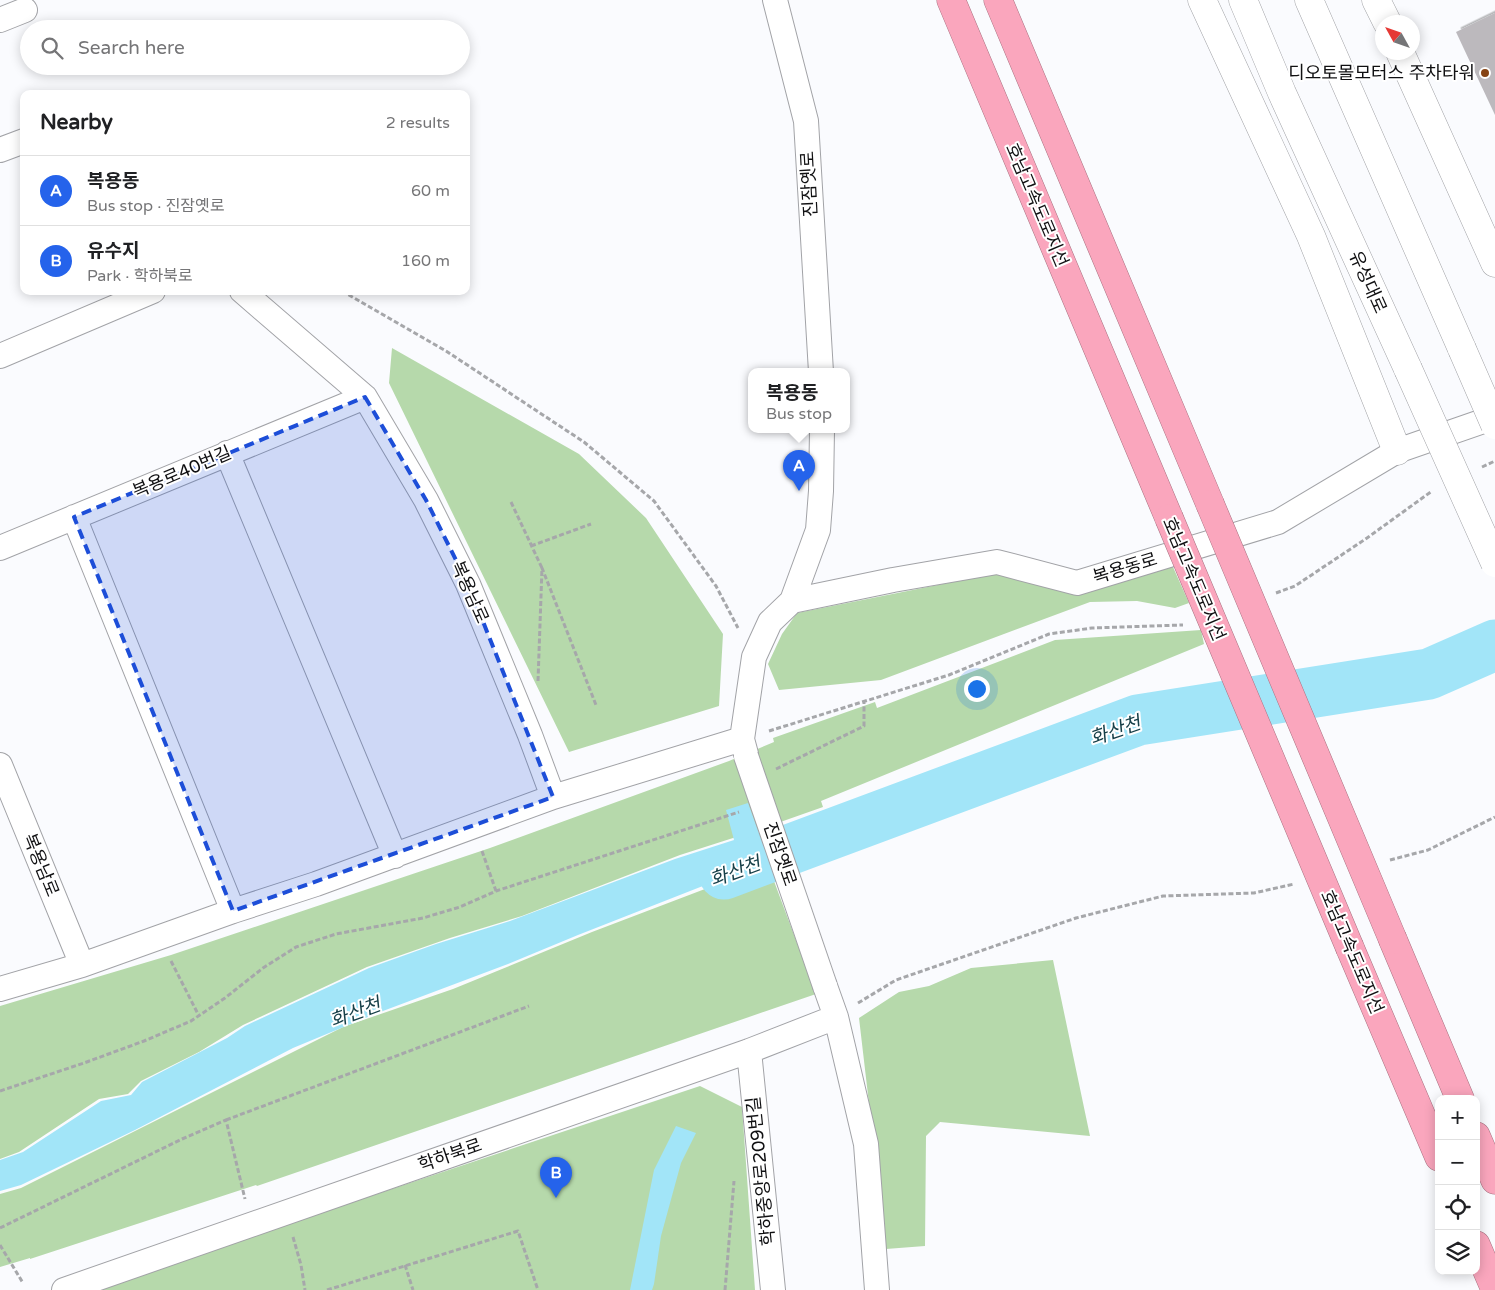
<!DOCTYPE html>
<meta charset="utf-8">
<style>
body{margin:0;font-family:"Varela Round","Noto Sans KR",sans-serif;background:#f2f2f2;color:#202124}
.controls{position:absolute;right:15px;bottom:15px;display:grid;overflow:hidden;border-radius:10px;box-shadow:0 2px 12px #0003}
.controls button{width:45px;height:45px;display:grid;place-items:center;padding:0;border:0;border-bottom:1px solid #e0e0e0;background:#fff;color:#202124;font:25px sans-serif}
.compass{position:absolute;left:1375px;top:15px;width:45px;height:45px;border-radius:50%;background:#fff;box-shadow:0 2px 12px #0003;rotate:310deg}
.you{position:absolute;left:976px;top:688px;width:18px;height:18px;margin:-12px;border:4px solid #fff;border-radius:50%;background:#1a73e8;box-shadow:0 0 0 8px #1a73e833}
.badge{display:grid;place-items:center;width:32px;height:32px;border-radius:50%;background:#2563eb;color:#fff;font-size:16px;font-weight:700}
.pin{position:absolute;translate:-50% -41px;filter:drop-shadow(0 1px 2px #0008)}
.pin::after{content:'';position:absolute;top:26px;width:18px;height:15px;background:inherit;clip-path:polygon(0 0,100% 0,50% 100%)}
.popup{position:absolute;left:748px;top:368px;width:102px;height:65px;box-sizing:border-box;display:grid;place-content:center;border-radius:10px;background:#fff;filter:drop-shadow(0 1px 4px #0005);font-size:16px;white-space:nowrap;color:#757577}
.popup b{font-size:19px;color:#202124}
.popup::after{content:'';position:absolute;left:50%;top:100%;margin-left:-10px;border:10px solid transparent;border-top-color:#fff}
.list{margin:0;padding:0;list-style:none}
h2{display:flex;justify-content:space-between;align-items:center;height:65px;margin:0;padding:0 20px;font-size:21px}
h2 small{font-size:16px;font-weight:400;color:#757577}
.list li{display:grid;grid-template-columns:32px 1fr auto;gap:15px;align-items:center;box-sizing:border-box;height:70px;padding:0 20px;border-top:1px solid #e0e0e0}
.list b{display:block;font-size:19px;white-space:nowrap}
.list p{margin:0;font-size:16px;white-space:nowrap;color:#757577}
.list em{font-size:16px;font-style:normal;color:#757577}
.icon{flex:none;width:28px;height:28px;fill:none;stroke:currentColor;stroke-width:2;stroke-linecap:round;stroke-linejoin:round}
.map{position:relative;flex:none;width:1495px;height:1290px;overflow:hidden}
.search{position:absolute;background:#fff;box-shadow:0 2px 12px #0003;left:20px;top:20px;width:450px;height:55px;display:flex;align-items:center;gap:12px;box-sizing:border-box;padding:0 18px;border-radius:28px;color:#757577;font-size:19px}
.panel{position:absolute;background:#fff;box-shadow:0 2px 12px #0003;left:20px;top:90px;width:450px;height:205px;border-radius:10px}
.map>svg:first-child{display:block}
</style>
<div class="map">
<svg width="1495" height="1290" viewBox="0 0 1495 1290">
<defs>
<filter id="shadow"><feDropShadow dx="4.5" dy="-4.5" stdDeviation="0" flood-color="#0004"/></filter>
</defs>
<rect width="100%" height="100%" fill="#fafbfe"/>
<!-- green -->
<path fill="#b6d9ab" d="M392 348 579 454 646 518 723 634 719 706 569 752 389 383Z
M1173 567 1189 603 1175 608 1137 601 1090 602 881 680 779 690 768 664 782 634 797 613 998 573 1068 592Z
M1201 630 1204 644 821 801 823 807 758 830 680 855 522 916 450 938 367 967 243 1025 199 1052 141 1081 128 1094 99 1099 19 1152 0 1159V1006L171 955 490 848 729 761 774 742 773 738 875 702 877 708 1055 640Z
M768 865 816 994 257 1186 256 1185 30 1259V1258L0 1267V1194L21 1188 343 1027 453 989 592 932Z
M1053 960 1090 1136 940 1122 926 1136 925 1246 886 1249 859 1018 899 992 929 986 971 968Z
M700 1086 742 1107 755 1290H89Z"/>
<!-- water -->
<path fill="#a2e5f8" d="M748 803 769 860 578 935 508 964 375 1014 293 1048 135 1130 21 1185 0 1191V1160L23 1152 101 1101 131 1095 142 1082 227 1038 245 1026 369 968 436 944 510 921 675 859 734 840 726 810Z
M676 1126 696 1133 681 1163 661 1236 654 1284 652 1290H630L654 1170Z"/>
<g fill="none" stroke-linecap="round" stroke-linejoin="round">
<!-- river -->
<path stroke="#a2e5f8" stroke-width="51" d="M724 874 1138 720 1429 674 1495 645"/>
</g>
<!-- building -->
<path fill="#bcb9bd" filter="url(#shadow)" d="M1495 13V115L1456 32Z"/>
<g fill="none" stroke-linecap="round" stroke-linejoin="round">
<!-- minor casing -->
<g stroke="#a2a3a7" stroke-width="26">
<path id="minor" d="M775 0 806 121 821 372
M0 20 25 10
M0 150 24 141
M242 291 365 397 426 500 468 584 530 735 553 797
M0 356 153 291
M227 453 395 856
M74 517 233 911
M0 548 365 397
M792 601 893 580 997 562 1077 583 1278 522 1397 451 1495 417
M746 754 742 739 754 657 770 622 792 601 818 530 821 491 822 430
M0 765 82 965
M825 986 836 1017 866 1144 877 1290
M0 989 82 965 233 911 316 884 553 797 742 739
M749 1051 773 1290
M64 1290 749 1051 836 1017"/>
</g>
<!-- tertiary casing -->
<g stroke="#a2a3a7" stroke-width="29">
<path id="tertiary" d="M1202 0 1311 236 1397 451
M1243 0 1282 93 1408 369
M1309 0 1462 349
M1376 0 1387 22
M1400 52 1495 263"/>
</g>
<!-- motorway casing -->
<g stroke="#a87281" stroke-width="29">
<path id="motorway" d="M951 0 1169 518
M998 0 1210 504
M1393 940 1460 1099
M1350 948 1439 1157
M1476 1136 1495 1180
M1476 1245 1495 1289"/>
</g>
<!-- path -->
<path stroke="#a6a7aa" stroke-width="3" stroke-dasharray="5 2.5" stroke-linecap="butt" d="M342 291 446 351 584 442 654 501 716 586 738 628
M1482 467 1495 461
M511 502 542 568
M531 546 591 524
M1276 593 1295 586 1367 538 1432 491
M538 681 542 568 596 705
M769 731 949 675 1049 634 1092 628 1183 625
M776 769 864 726V701
M482 851 496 891
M1390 860 1428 850 1495 817
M171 961 199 1016
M858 1003 896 980 1076 918 1163 896 1254 893 1294 884
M0 1091 84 1063 144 1041 191 1021 225 998 263 968 296 947 336 934 423 918 460 907 496 891 739 812
M226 1120 529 1006
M0 1228 182 1139 226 1120 245 1199
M293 1237 301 1265 305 1290
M0 1245 23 1283
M405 1265 413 1290
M327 1290 518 1231 538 1290
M725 1290 734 1181"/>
<!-- minor -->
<use href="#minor" stroke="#fff" stroke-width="24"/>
<!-- tertiary -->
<use href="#tertiary" stroke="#fff" stroke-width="28"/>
<!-- motorway -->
<use href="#motorway" stroke="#faa6bd" stroke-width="28"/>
<!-- minor-bridge casing -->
<g stroke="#a2a3a7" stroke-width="26" stroke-linecap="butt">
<path id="minor-bridge" d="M746 756 825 986"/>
</g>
<!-- tertiary-bridge casing -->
<g stroke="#a2a3a7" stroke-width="29" stroke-linecap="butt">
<path id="tertiary-bridge" d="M1462 349 1495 425
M1408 369 1495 563"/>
</g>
<!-- motorway-bridge casing -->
<g stroke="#a87281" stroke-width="29" stroke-linecap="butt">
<path id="motorway-bridge" d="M1210 504 1393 940
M1169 518 1350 948"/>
</g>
<!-- minor-bridge -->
<use href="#minor-bridge" stroke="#fff" stroke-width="24"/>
<!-- tertiary-bridge -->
<use href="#tertiary-bridge" stroke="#fff" stroke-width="28"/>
<!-- motorway-bridge -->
<use href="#motorway-bridge" stroke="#faa6bd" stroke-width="28"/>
</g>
<!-- marked area -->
<path fill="#1d4ed8" fill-opacity="0.2" stroke="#1d4ed8" stroke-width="4" stroke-dasharray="10 6" stroke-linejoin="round" d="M365 397 426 500 468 584 553 797 233 911 74 517Z"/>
<!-- markers -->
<circle fill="#864313" stroke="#fff" stroke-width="2" cx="1485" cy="73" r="5"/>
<g text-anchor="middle" stroke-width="4" stroke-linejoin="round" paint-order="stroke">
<!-- poi labels -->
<g font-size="18" fill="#101012" stroke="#fff" text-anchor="end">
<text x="1475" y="79">디오토몰모터스 주차타워</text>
</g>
<!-- street labels -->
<g font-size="18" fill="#101012" stroke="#fff">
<text transform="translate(809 184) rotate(-93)" y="6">진잠옛로</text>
<text transform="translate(1037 205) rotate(67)" y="6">호남고속도로지선</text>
<text transform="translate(1368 282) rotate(66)" y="6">유성대로</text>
<text transform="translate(182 472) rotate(-23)" y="6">복용로40번길</text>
<text transform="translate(1125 568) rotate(-17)" y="6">복용동로</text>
<text transform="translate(1194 579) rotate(67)" y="6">호남고속도로지선</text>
<text transform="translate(470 592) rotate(66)" y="6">복용남로</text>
<text transform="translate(780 854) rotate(71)" y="6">진잠옛로</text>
<text transform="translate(41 865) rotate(68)" y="6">복용남로</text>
<text transform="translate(1352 952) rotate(67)" y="6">호남고속도로지선</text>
<text transform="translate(450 1155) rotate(-19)" y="6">학하북로</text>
<text transform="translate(761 1171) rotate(-96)" y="6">학하중앙로209번길</text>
</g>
<!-- water labels -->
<g font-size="19" font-style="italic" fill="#174049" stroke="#fff">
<text transform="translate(1115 730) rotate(-19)" y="7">화산천</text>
<text transform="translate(735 871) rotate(-20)" y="7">화산천</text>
<text transform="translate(355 1012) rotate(-20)" y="7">화산천</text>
</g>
</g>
</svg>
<div class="controls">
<button>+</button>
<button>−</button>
<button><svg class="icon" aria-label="locate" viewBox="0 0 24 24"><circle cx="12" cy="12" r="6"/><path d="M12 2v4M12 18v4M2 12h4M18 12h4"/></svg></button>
<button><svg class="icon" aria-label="layers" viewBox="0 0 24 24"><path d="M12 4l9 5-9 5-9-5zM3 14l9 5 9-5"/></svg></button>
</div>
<svg class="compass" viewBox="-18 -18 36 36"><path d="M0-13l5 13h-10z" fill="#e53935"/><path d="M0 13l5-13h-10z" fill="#757577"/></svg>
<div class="you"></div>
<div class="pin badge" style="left:799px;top:491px">A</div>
<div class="popup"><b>복용동</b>Bus stop</div>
<div class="pin badge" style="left:556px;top:1198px">B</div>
<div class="search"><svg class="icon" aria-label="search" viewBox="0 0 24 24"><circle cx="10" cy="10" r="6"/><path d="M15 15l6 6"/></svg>Search here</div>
<section class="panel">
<h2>Nearby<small>2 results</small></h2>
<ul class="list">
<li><span class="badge">A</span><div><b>복용동</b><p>Bus stop · 진잠옛로</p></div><em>60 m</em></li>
<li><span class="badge">B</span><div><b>유수지</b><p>Park · 학하북로</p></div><em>160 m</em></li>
</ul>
</section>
</div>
